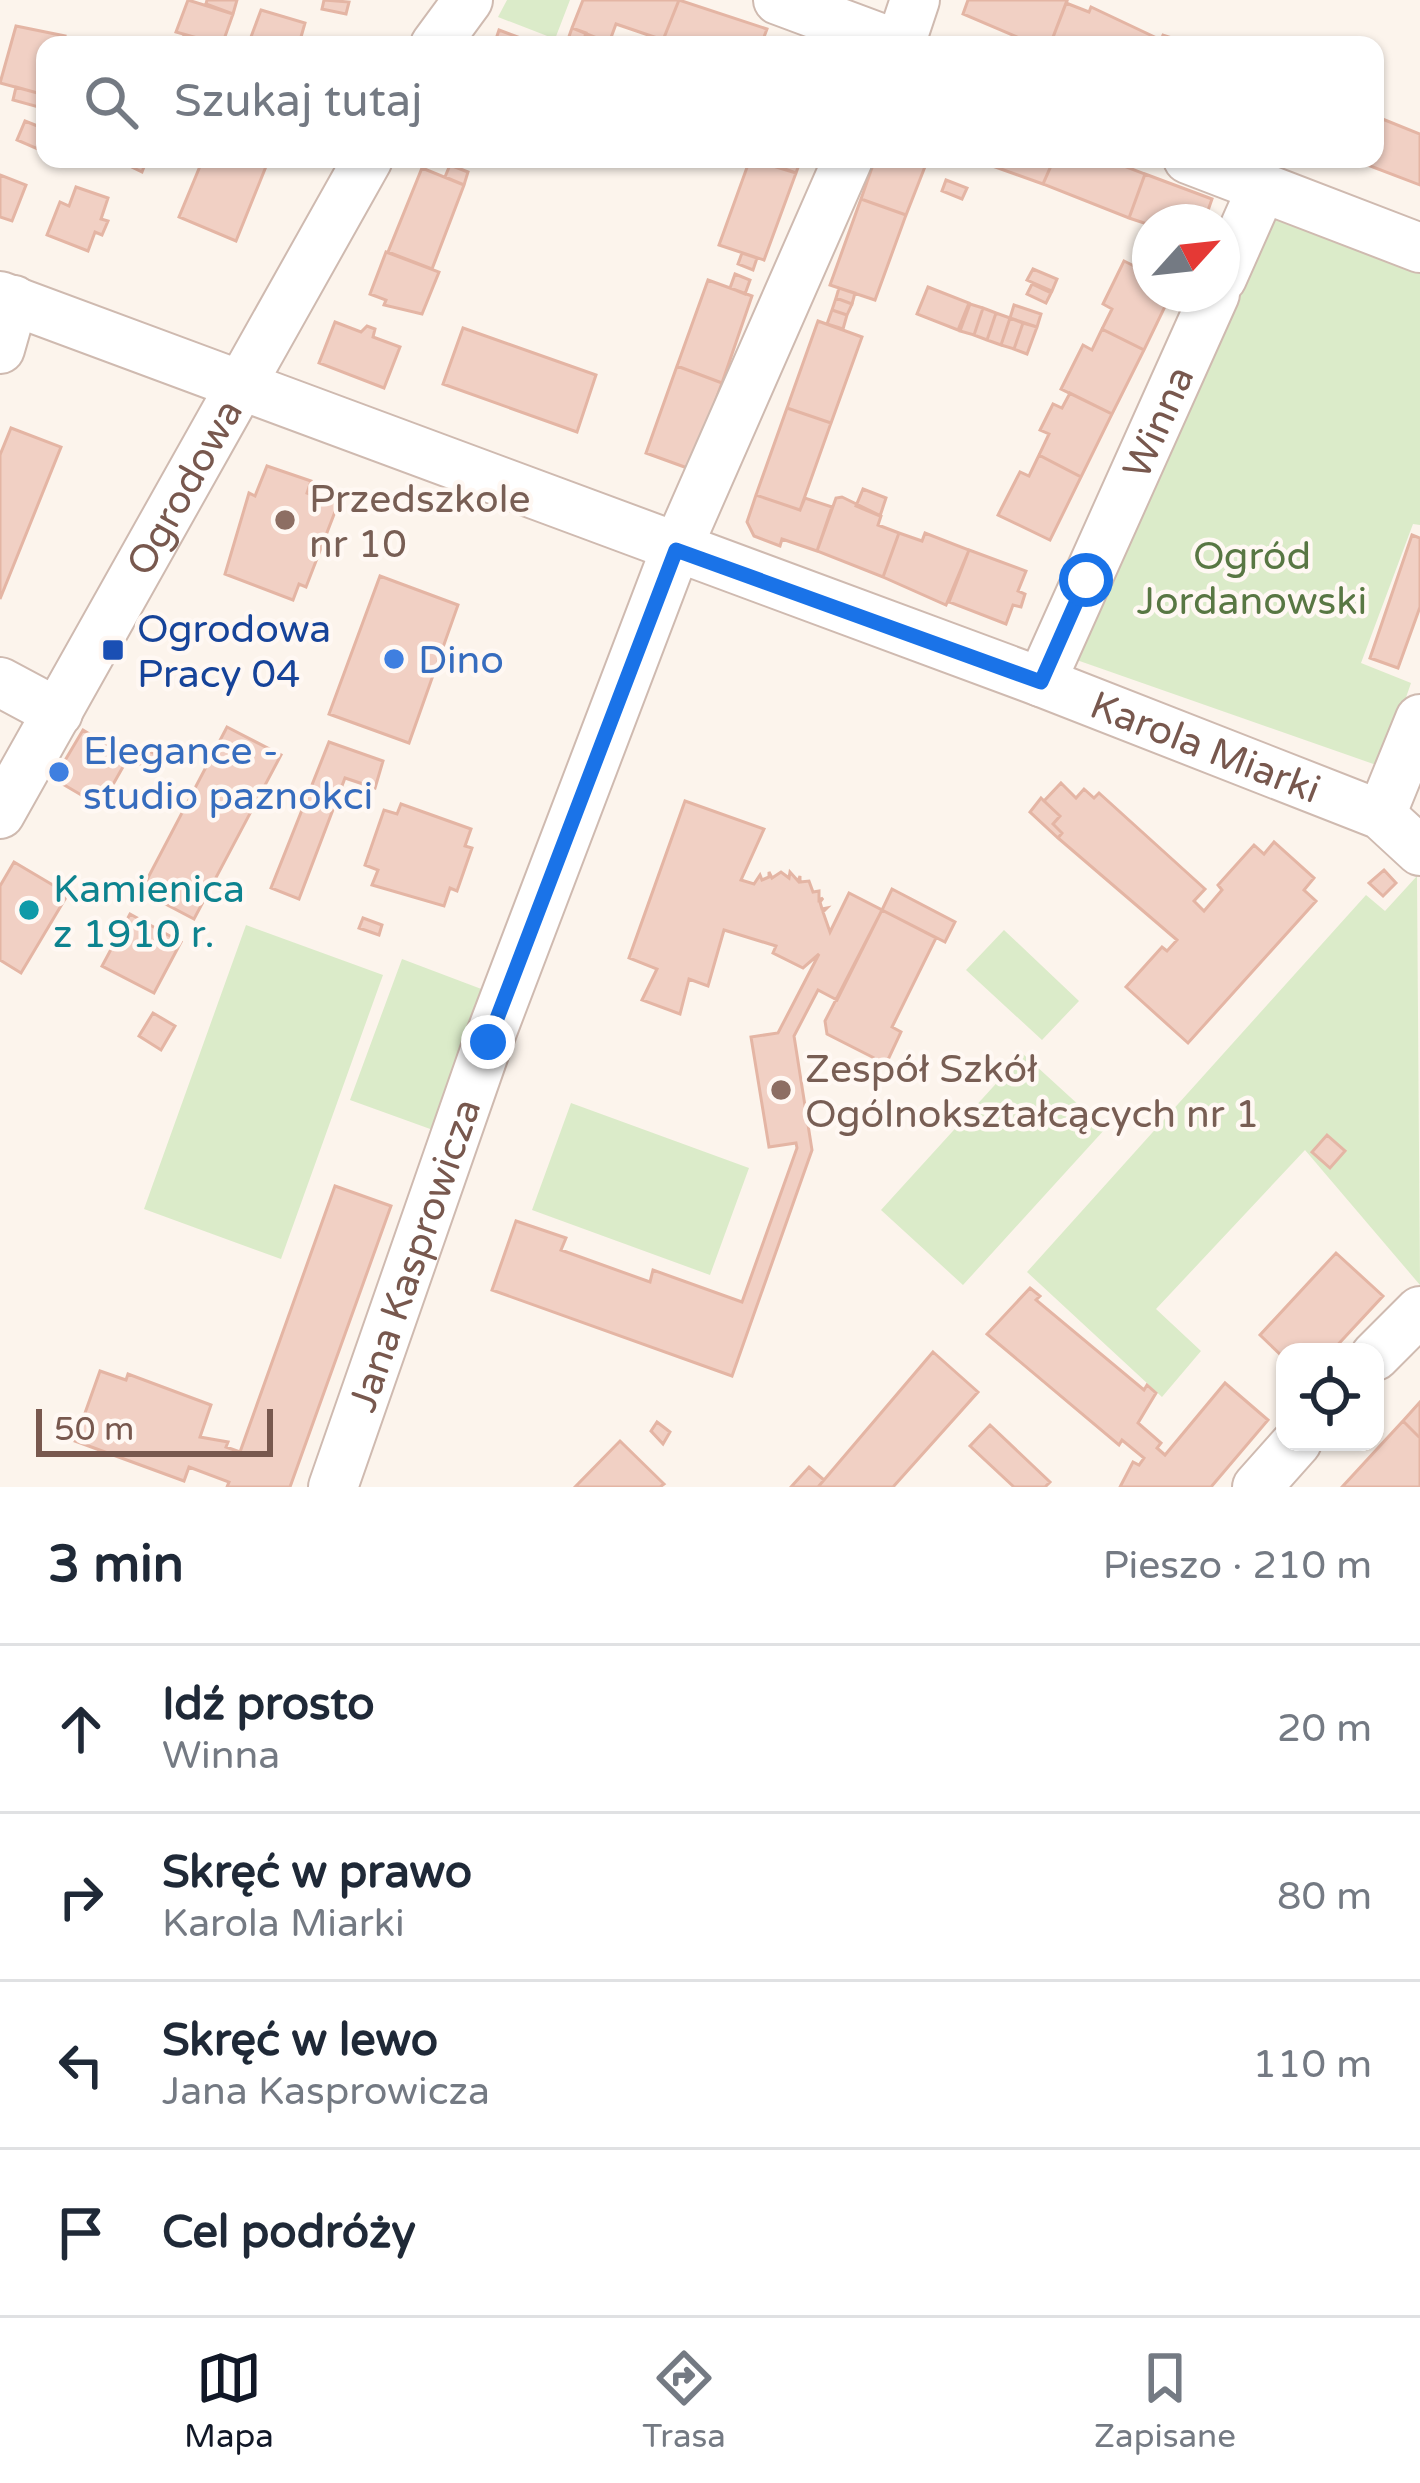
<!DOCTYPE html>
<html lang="pl">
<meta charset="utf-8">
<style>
body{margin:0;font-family:"Varela Round",sans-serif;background:#f2f2f3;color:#1f2937}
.controls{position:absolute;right:36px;bottom:36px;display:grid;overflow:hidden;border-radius:24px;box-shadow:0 3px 9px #0004}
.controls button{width:108px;height:108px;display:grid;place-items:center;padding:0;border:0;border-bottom:3px solid #e0e1e3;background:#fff;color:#1f2937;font:60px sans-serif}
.compass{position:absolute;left:1132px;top:204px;width:108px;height:108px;border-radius:50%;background:#fff;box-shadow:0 3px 9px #0004;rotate:63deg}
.scale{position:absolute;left:36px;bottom:30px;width:237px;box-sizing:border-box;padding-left:12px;border:6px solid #78584e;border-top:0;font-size:33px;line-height:42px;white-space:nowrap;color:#78584e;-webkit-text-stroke:9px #fff8f3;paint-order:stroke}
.stop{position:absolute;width:36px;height:36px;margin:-27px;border:9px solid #1a73e8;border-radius:50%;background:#fff}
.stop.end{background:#1a73e8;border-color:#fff;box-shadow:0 3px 12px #0008}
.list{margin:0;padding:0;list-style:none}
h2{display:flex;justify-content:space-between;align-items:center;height:156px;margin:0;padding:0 48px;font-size:51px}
h2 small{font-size:39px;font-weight:400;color:#747a83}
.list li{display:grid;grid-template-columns:78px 1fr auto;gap:36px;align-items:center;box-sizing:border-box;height:168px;padding:0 48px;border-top:3px solid #e0e1e3}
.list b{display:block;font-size:45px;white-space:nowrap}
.list p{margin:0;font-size:39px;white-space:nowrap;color:#747a83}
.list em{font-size:39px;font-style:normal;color:#747a83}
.icon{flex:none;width:66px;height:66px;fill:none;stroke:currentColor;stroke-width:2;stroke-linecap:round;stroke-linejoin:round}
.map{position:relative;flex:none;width:1420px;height:1487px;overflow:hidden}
.search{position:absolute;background:#fff;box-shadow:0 3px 9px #0004;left:36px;right:36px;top:36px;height:132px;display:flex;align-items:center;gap:30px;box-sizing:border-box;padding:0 42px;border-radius:24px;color:#747a83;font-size:45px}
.sheet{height:828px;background:#fff}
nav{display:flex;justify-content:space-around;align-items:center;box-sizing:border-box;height:168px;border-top:3px solid #e0e1e3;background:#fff;font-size:33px;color:#747a83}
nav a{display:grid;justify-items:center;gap:6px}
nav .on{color:#111827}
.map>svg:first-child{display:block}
</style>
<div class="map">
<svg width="1420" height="1487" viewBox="0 0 1420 1487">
<rect width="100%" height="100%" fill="#fcf4ec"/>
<!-- green -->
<path fill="#dbebc9" d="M507 0H570L555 39 498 17Z
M1275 210 1420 268V525L1413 524 1361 663 1411 683 1382 767 1071 658Z
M1417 876 1420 1285 1305 1150 1156 1309 1201 1351 1162 1397 1027 1272 1366 895 1385 911Z
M246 925 383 975 281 1259 144 1209Z
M1004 930 1079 1001 1042 1040 966 970Z
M402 959 484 990 433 1130 350 1100Z
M1023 1054 1105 1129 963 1285 881 1210Z
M571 1103 749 1168 710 1275 532 1210Z"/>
<!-- building -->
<path fill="#f1d0c4" stroke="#e4b5a4" stroke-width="3" d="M188 0 233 14 222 45 176 32Z
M207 0H237L233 14 206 4Z
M324 0 349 2 346 14 322 9Z
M583 0H679L663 40 616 24 609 43 572 28Z
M679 0 767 29 761 45H677L663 40Z
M968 0H1065L1067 1 1050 45H1036L963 14Z
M1066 3 1089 12 1091 7 1161 40 1163 35 1178 40 1176 45H1050Z
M261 10 305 23 301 37 313 40 311 45H248Z
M16 26 65 36 63 45H45V95L0 83Z
M572 28 586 33 582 45H566Z
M499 30 539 45H494Z
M184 35 212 45H181Z
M16 87 45 95 42 108 13 100Z
M1375 116 1420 134V185L1352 159H1375Z
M25 121 45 129 40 150 17 140Z
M115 159H147L142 172Z
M203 159H269L236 241 179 217Z
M750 159 796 173 764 260 719 245Z
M757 159H801L796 173Z
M928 159 906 215 861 199 875 159Z
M973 159H1054L1043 184Z
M1054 159H1106L1145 174 1129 218 1043 184Z
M450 165 468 172 464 185 445 177Z
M422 168 464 185 432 269 388 252Z
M1145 174 1212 199 1205 219 1211 222 1150 225 1129 218Z
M0 175 26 185 12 221 0 217Z
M946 180 967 188 962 199 942 191Z
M76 187 108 198 101 219 108 221 102 235 95 232 88 251 47 235 60 202 69 206Z
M861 199 906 215 875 300 830 285Z
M386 252 439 272 422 314 384 305 386 300 370 294Z
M742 253 757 258 753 270 738 264Z
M1124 261 1150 274V294H1171L1144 350 1102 329 1112 309 1103 304Z
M1033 269 1057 279 1052 291 1027 280Z
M735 274 750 280 745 294 730 288Z
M708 280 752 296 722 383 677 366Z
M1032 284 1051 293 1046 303 1027 294Z
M928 287 969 303 958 330 917 314Z
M839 288 855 293 852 304 836 298Z
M836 298 852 304 847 315 832 310Z
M970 304 983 308 974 335 960 331Z
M1014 305 1041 314 1037 327 1010 318Z
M983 308 996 313 987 340 974 335Z
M832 310 847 315 843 329 827 324Z
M996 313 1010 318 1001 345 987 340Z
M1010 318 1023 323 1014 349 1001 345Z
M818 321 862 337 831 423 787 408Z
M335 322 361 332 367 326 375 329 373 337 400 347 384 388 319 363Z
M1023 323 1037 327 1027 354 1014 349Z
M463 328 596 375 577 432 443 384Z
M1102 329 1144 350 1112 414 1061 389 1083 345 1092 350Z
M677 366 722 383 690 469 646 453Z
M1070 393 1112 414 1081 477 1039 455 1049 434 1040 430 1053 404 1062 408Z
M787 408 831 423 800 510 756 495Z
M11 428 61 447 0 599V455Z
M1039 455 1081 477 1050 540 998 515 1020 472 1029 476Z
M267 466 311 481 307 493 338 504 306 587 299 584 293 600 225 574 249 493 255 496Z
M863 489 886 498 880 516 856 506Z
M756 495 800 510 805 498 832 507 817 551 782 539 780 546 754 536 747 522Z
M842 497 881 516 878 525 899 533 883 577 817 551 836 498Z
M899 533 922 541 925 533 969 550 946 605 883 577Z
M1412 535 1420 538V607L1398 668 1370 658Z
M969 550 1026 571 1018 591 1025 594 1021 607 1013 605 1006 624 949 602Z
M380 576 458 605 409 743 329 714Z
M227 727 281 755 194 919 141 891Z
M83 730 128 758 111 788 105 785 95 803 54 779Z
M329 742 383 761 375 788 345 778 299 899 271 888Z
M142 747 162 758 157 773 134 761Z
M1061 783 1076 798 1084 789 1094 798 1099 793 1205 889 1194 901 1204 911 1222 890 1218 885 1254 845 1264 854 1274 842 1314 878 1304 890 1316 901 1188 1043 1126 987 1162 947 1167 951 1177 940 1058 838 1062 833 1053 824 1060 816 1044 801Z
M1041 798 1060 816 1053 824 1062 833 1058 838 1030 812Z
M685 801 764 829 741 880 754 884 760 875 762 880 769 877V872L772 878 781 872 789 878 790 872 798 881 800 876V882L809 881 813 892 819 891V900L823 898 820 902 822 909 827 908 823 912 830 932 849 893 882 910 837 1000 818 990 794 1036 812 1150 732 1376 492 1290 516 1221 566 1238 561 1250 650 1282 653 1270 742 1302 797 1148 796 1143 769 1147 751 1037 778 1033 819 954 803 968 773 953 776 946 724 930 708 986 689 979 680 1014 642 1000 657 969 629 958Z
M401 804 471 829 465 846 472 848 457 891 450 888 444 906 372 885 378 870 365 865 384 810 397 814Z
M14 862 68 894 21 973 0 960V886Z
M1384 870 1396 883 1383 896 1369 883Z
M892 889 955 922 945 942 882 910Z
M882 910 936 938 892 1027 901 1032 886 1064 827 1034 825 1021Z
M130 914 181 942 154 993 102 966Z
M363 918 382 925 379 935 359 928Z
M153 1013 175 1026 161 1050 139 1036Z
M1327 1135 1345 1151 1330 1168 1312 1152Z
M335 1186 391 1206 290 1487H227L229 1482 189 1467 184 1481 75 1441 100 1371 126 1380 128 1374 211 1405 200 1437 228 1442 226 1447 240 1452Z
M1336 1253 1383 1296 1331 1352H1285V1359L1260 1335Z
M1030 1288 1040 1296 1036 1300 1144 1390 1147 1385 1156 1393 1138 1423 1161 1443 1157 1448 1165 1455 1225 1383 1268 1420 1211 1487H1120L1133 1462 1139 1465 1144 1458 1122 1440 1119 1445 987 1334Z
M933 1352 978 1392 893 1487H818Z
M1420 1402V1438L1403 1421Z
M1403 1421 1420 1438V1487H1342Z
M657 1422 670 1432 663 1444 651 1431Z
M990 1425 1050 1482 1045 1487H1014L970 1446Z
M620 1441 664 1484 660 1487H575Z
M809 1467 824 1480 818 1487H791Z"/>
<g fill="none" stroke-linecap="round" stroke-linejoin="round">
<!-- minor casing -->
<g stroke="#cfbab0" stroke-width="52">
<g id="minor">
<path d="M778 0 899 45"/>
<path d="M435 45 468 0"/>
<path d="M900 45 915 0"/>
<path d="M1188 159 1420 248"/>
<path d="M1222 278 1262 188"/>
<path id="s1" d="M0 296 1041 682 1381 815 1420 851"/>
<path d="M0 349 14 300"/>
<path d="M0 682 58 713"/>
<path id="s2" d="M1041 682 1215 294"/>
<path id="s3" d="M0 814 368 159"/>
<path d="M1381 815 1420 719"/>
<path d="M1375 1356 1420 1311"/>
<path id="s4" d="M333 1487 488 1042 668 569 848 159"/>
<path d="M1257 1487 1297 1442"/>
</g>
</g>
<!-- minor -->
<use href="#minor" stroke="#fff" stroke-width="48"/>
</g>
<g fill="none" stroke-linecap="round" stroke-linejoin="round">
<!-- route -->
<path stroke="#1a73e8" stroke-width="15" d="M488 1042 676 550 1041 682 1086 580"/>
</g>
<!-- markers -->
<g fill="#8d6e63" stroke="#fff8f3" stroke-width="4.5">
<circle cx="285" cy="520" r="12"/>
<circle cx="781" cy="1090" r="12"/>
</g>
<rect fill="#1a4fb4" stroke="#fff8f3" stroke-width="4.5" x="101" y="638" width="24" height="24" rx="6"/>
<g fill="#3f7fe0" stroke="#fff8f3" stroke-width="4.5">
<circle cx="394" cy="659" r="12"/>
<circle cx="59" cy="772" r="12"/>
</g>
<circle fill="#0f9aa8" stroke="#fff8f3" stroke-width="4.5" cx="29" cy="910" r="12"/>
<g text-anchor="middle" stroke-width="9" stroke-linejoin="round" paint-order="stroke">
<!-- street labels -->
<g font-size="39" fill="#78584e" stroke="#fff8f3">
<text dy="14" stroke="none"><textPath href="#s2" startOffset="285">Winna</textPath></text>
<text dy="14" stroke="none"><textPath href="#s3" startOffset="375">Ogrodowa</textPath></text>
<text dy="14" stroke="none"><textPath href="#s1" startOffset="1287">Karola Miarki</textPath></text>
<text dy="14" stroke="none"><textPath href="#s4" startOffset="246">Jana Kasprowicza</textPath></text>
</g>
<!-- education labels -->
<g font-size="39" fill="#785e54" stroke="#fff8f3" text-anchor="start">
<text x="309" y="512">Przedszkole<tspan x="309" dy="45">nr 10</tspan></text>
<text x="805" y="1082">Zespół Szkół<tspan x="805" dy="45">Ogólnokształcących nr 1</tspan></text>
</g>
<!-- park labels -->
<g font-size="39" fill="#587743" stroke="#fff8f3">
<text x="1252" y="569">Ogród<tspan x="1252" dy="45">Jordanowski</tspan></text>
</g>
<!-- transit labels -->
<g font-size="39" fill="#164399" stroke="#fff8f3" text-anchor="start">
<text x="137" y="642">Ogrodowa<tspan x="137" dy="45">Pracy 04</tspan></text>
</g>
<!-- shop labels -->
<g font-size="39" fill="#366cbe" stroke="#fff8f3" text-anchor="start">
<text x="418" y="673">Dino</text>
<text x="83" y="764">Elegance -<tspan x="83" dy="45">studio paznokci</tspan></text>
</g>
<!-- culture labels -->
<g font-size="39" fill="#0d838f" stroke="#fff8f3" text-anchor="start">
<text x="53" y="902">Kamienica<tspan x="53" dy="45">z 1910 r.</tspan></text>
</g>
</g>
</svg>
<div class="controls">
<button><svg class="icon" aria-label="locate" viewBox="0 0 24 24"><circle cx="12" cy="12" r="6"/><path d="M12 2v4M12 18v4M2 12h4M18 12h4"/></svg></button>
</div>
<svg class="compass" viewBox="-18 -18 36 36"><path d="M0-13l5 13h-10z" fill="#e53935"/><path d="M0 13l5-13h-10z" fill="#747a83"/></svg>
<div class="scale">50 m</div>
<div class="stop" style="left:1086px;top:580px"></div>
<div class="stop end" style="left:488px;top:1042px"></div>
<div class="search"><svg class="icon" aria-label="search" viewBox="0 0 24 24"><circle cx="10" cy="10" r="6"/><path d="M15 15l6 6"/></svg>Szukaj tutaj</div>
</div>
<section class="sheet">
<h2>3 min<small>Pieszo · 210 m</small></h2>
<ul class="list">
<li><svg class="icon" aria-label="ahead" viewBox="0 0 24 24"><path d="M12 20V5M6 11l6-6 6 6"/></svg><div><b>Idź prosto</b><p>Winna</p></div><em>20 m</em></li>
<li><svg class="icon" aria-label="right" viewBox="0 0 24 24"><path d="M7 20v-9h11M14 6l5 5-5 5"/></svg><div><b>Skręć w prawo</b><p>Karola Miarki</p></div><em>80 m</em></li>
<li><svg class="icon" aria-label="left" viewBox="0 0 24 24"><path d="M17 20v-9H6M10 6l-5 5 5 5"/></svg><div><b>Skręć w lewo</b><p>Jana Kasprowicza</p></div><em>110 m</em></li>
<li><svg class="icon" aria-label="arrive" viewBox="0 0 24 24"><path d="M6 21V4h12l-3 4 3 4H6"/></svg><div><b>Cel podróży</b></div></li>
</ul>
</section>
<nav>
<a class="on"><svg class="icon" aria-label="map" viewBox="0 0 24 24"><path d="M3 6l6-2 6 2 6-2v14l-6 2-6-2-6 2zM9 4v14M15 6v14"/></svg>Mapa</a>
<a><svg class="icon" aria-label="directions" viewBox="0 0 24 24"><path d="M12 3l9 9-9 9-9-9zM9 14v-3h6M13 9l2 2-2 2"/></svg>Trasa</a>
<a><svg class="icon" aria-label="saved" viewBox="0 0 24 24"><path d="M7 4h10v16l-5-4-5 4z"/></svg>Zapisane</a>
</nav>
